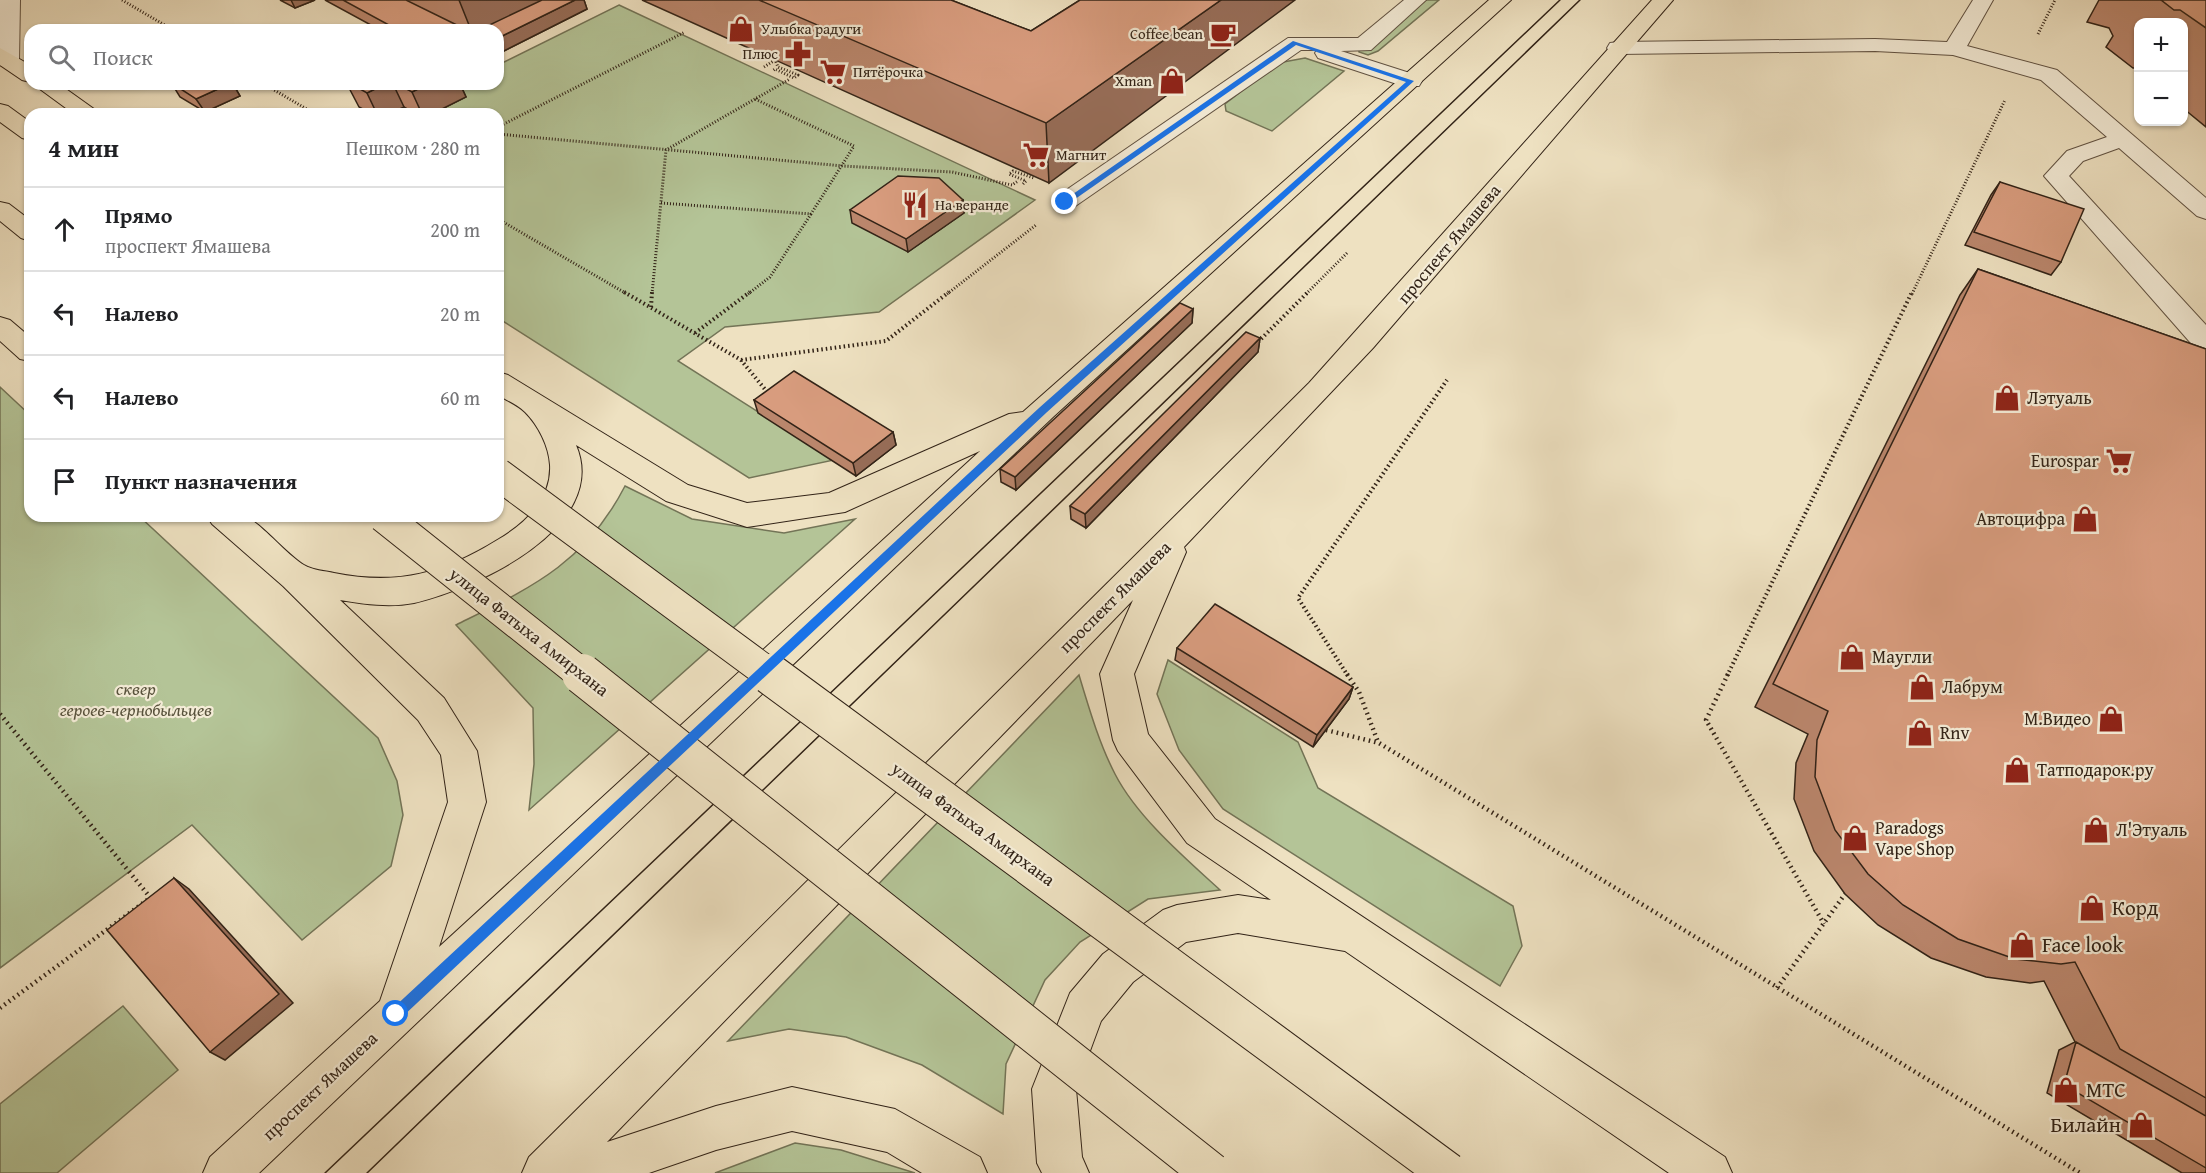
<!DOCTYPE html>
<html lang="ru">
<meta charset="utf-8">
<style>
body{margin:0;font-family:"Gentium Book Plus",serif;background:#f2f2f2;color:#202124}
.controls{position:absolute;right:18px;top:18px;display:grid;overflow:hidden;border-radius:12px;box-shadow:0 2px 4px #0004}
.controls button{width:54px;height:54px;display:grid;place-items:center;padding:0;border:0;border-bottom:2px solid #e0e0e0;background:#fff;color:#202124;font:30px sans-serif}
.stop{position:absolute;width:18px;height:18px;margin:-14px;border:4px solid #1a73e8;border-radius:50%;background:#fff}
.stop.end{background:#1a73e8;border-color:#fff;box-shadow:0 2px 6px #0008}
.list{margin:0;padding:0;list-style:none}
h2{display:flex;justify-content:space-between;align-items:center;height:78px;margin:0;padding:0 24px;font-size:26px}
h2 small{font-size:20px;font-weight:400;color:#757577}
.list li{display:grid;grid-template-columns:39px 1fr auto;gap:18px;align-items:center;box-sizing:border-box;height:84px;padding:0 24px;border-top:2px solid #e0e0e0}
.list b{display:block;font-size:22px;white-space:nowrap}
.list p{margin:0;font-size:20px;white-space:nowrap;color:#757577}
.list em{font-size:20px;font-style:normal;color:#757577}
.icon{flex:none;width:33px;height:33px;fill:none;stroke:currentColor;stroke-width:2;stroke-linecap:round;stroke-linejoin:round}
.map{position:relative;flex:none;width:2206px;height:1173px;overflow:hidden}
.search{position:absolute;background:#fff;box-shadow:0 2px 4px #0004;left:24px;top:24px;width:480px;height:66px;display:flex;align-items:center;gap:15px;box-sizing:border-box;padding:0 21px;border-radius:18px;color:#757577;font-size:22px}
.panel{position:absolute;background:#fff;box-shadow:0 2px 4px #0004;left:24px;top:108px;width:480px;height:414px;border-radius:18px}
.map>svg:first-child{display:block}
</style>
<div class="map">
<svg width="2206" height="1173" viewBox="0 0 2206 1173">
<rect width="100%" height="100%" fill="#eee1c1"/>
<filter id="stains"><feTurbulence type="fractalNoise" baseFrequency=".00333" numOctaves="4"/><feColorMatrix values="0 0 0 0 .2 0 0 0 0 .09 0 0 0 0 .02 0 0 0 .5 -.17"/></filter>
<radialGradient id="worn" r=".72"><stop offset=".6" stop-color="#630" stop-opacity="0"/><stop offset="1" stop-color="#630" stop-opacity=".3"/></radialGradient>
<!-- green -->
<path fill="#b4c497" stroke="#737457" stroke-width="1.5" d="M1417 0H1439L1378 51 1368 55 1359 52V49Z
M619 5 1035 200 879 312 725 327 678 361 834 460 749 478 498 318V114H399L460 84H498V65Z
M1305 58 1344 71 1272 131 1226 111 1225 104 1278 63Z
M0 387 30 415V516H139L378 738 397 781 403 815 391 866 302 940 192 825 0 968Z
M625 486 692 519 784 533 855 519 529 810 534 764 533 708 456 625C530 588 585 564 625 486Z
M1168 660 1298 742 1318 788 1513 906 1522 946 1500 986 1223 809 1179 750 1157 694Z
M1079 675C1089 708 1099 743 1115 774 1137 817 1185 858 1220 890L1148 899 1080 942 1045 980 1006 1064 1003 1114 922 1065 846 1037 789 1029 728 1041Z
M123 1006 178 1070 57 1173H0V1104Z
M795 1143 841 1150 915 1173H715Z"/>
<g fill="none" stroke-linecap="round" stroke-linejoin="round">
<!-- minor casing -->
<g stroke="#615242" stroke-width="2">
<path id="minor" d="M0 0H20L19 61 16 66 8 68 0 65Z
M1404 0H1426L1371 50 1341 51 1419 76 1422 81 1419 86H1403L1318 58 1315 53 1317 50H1301L1074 207 1065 209 1056 207 1053 202 1056 197 1288 38H1358Z
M1973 0H1993L1967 46 2057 70 2206 198V219L2197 216 2119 148 2083 161 2069 176 2206 325V351L2196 349 2044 176 2067 151 2107 137 2041 80 1953 55 1875 51 1618 54 1610 53 1607 48 1610 43 1618 42 1875 39 1947 42Z"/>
</g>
<!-- major casing -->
<g stroke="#322317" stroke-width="2">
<path id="major" d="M1489 0H1511L1053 417 259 1173H203L210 1157 380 1001 448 802 441 755 418 720 283 586 212 524 207 516C218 516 234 513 244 516 258 520 288 556 304 565 312 570 325 571 334 573 399 586 444 573 499 539 526 523 552 498 550 465 549 446 538 425 525 412 518 405 506 400 498 395V372L508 375 688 485 747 503 829 493 1009 414 1023 412ZM576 445 666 501 747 527 845 512 980 451 439 947 486 802 477 751 444 698 340 600C364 604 389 608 414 603 475 589 611 527 576 445Z
M1652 0H1673L1373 348 1184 547 1186 552 1134 674 1148 734 1215 819 1725 1157 1732 1173H1669L1345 951 1238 933 1186 942 1133 982 1101 1021 1076 1089 1082 1157 1089 1173H1042L1037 1163 1032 1089 1070 993 1103 954 1163 910 1177 905 1238 895 1271 900 1187 843 1118 751 1113 740 1100 674 1133 600 607 1142 716 1106 792 1087 895 1109 980 1157 987 1173H922L887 1152 792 1131 716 1150 649 1173H522L529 1157 1309 383Z
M0 48 30 65V82L22 80 0 65Z
M33 84H59L101 114H74Z
M0 104 8 106 30 122V140L22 138 0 122Z
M0 202 9 204 30 220V241L21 238 0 221Z
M0 317 10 320 30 337V361L20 359 0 341Z"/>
</g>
<!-- path-far2 -->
<path stroke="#322317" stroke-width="3" stroke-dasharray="1 2" stroke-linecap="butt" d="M122 0 173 30
M2038 34 2055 0
M764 67 775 60 778 67 798 75 794 78 775 69 772 71
M264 84 315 114
M498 127 685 32
M498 134 843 166 952 172 1012 185 1018 181
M1023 184 1026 181 1009 174 1013 171 1034 178
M661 203 811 214 854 146 755 99
M498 219 627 294
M652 294 666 150 790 79
M748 294 770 277 811 214
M947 294 1036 225
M1306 294 1347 253
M1912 294 2005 100"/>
<!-- path-far1 -->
<path stroke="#322317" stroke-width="4" stroke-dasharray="1.5 3" stroke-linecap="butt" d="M624 292 741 360 768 393
M651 307 652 292
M695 333 750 292
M1258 342 1308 292
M741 360 886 341 949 292
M1348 676 1298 598 1447 380
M1727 676 1912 292"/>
<!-- path -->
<path stroke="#322317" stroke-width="4.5" stroke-dasharray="1.5 4" stroke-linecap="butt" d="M1347 674 1359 692 1378 742
M1728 674 1706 720 1824 924
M0 714 149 896
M1326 730 1379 743 2080 1173
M1777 988 1845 894
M0 1008 150 898"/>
<!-- minor -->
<use href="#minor" fill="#f4ecd7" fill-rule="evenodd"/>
<!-- major -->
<use href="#major" fill="#eee1c1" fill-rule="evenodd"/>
<!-- tram -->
<path stroke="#322317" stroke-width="1.5" d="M325 1173 1560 0
M367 1173 1580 0"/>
<!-- major-bridge-far1 casing -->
<g stroke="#322317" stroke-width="33" stroke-linecap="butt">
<path id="major-bridge-far1" d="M498 474 772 676
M383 516 584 676"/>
</g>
<!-- major-bridge casing -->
<g stroke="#322317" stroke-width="42" stroke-linecap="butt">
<path id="major-bridge" d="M582 674 1211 1173
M770 674 1448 1173"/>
</g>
<!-- major-bridge-far1 -->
<use href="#major-bridge-far1" stroke="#eee1c1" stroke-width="31"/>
<!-- major-bridge -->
<use href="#major-bridge" stroke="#eee1c1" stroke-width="40"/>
</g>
<!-- wall -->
<path fill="#ba866c" stroke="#322317" stroke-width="1.5" d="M280 0H315L295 8Z
M325 0H584L587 9 498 54V30H380Z
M642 0H951L1031 31 1080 0 1049 183Z
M2099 0H2206V127L2184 109V22H2139V68H2133L2106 47 2113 36 2109 28 2087 22Z
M172 84H233L240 96 205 112 180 97Z
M347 84H460L466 97 432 114H417L404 107 389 114H372L359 107Z
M2000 182 2061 262 2051 275 1965 245 1991 195Z
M963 200 964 213 908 252 852 223 850 210Z
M1978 269 2206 349V1173H2182L2047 1093 2059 1050 2075 1042 2044 981 2030 983 1986 977 1931 958 1878 925 1845 894 1814 851 1794 799 1796 763 1808 734 1755 707 1960 295Z
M1193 309 1192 323 1016 490 1001 482 1000 469Z
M1260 338 1258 352 1086 528 1071 519 1070 506Z
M754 400 893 432 896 445 856 476 758 413Z
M1177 648 1353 687 1349 699 1313 747 1175 660Z"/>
<!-- shaded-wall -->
<path fill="#976d58" stroke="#322317" stroke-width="1.5" d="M291 0H315L295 8Z
M459 0H558L498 30H471Z
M575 0H584L587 9 498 54V38Z
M1221 0H1295L1049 183 1046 123Z
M229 84H233L240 96 205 112 196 99Z
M385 84H393L404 107 389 114H377L367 93Z
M428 84H460L466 97 432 114H422L412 92Z
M963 200 964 213 908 252 906 239Z
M1193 309 1192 323 1016 490 1015 477Z
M1260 338 1258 352 1086 528 1085 514Z
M893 432 896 445 856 476 853 463Z
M1353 687 1349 699 1313 747 1317 735Z
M174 878 189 889 293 1003 225 1060 210 1052Z"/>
<!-- building -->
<path fill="#d89c7e" stroke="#322317" stroke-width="1.5" d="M343 0H406L467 30H398Z
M542 0H575L498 38V30H479Z
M759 0H951L1031 31 1080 0H1221L1046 123Z
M2161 0H2206V28L2180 10H2174Z
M173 84H229L196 99Z
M351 84H385L367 93Z
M397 84H428L412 92Z
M898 176 939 178 963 200 906 239 850 210Z
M2000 182 2084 209 2061 262 1974 232Z
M1978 269 2206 349V1098L2120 1049 2075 962 2061 964 2015 959 1958 939 1903 905 1868 874 1835 830 1815 777 1817 740 1828 711 1773 684Z
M1180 303 1193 309 1015 477 1000 469Z
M1246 332 1260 338 1085 514 1070 506Z
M794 371 893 432 853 463 754 400Z
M1215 604 1353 687 1317 735 1177 648Z
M174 878 279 994 210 1052 107 930Z
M2076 1042 2206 1116V1168L2064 1085Z"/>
<!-- route -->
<path fill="#1a73e8" d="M1293 41 1414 81 1046 413 400 1019H391V1010L1039 408 1406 82 1296 45 1068 204H1063V201Z"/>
<!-- icons -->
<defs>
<g id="shop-bare" transform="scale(2.07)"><path d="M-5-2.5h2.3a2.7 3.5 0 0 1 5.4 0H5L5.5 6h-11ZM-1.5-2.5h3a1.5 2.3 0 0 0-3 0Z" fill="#8f2418" stroke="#f4ecd7" stroke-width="2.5" paint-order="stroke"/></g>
<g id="cafe-bare" transform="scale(2.07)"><path d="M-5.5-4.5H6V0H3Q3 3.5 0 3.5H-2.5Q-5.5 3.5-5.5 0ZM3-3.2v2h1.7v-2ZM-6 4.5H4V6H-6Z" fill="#8f2418" stroke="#f4ecd7" stroke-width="2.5" paint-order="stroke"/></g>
<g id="pharmacy-bare" transform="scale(2.07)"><path d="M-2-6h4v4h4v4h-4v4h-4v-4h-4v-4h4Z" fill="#8f2418" stroke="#f4ecd7" stroke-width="2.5" paint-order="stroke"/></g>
<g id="supermarket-bare" transform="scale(2.07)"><path d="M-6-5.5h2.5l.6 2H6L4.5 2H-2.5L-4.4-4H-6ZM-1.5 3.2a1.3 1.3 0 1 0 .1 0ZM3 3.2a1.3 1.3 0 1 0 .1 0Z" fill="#8f2418" stroke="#f4ecd7" stroke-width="2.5" paint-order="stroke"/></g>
<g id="restaurant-bare" transform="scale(2.07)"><path d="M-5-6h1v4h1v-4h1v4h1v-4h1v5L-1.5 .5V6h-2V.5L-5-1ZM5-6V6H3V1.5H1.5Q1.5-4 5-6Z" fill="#8f2418" stroke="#f4ecd7" stroke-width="2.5" paint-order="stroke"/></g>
</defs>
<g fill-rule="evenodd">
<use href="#shop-bare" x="741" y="29"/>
<use href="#cafe-bare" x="1223" y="34"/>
<use href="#pharmacy-bare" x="798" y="54"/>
<use href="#supermarket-bare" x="833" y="72"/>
<use href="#shop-bare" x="1172" y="81"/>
<use href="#supermarket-bare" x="1036" y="155"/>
<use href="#restaurant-bare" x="915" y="205"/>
<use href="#shop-bare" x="2007" y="398"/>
<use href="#supermarket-bare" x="2119" y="461"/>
<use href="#shop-bare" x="2085" y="519"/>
<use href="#shop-bare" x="1852" y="657"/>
<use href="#shop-bare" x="1922" y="687"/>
<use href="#shop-bare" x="2111" y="719"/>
<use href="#shop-bare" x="1920" y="733"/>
<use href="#shop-bare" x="2017" y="770"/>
<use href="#shop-bare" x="2096" y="830"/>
<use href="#shop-bare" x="1855" y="838"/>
<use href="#shop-bare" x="2092" y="908"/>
<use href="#shop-bare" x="2022" y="945"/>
<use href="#shop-bare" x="2066" y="1090"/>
<use href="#shop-bare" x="2141" y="1125"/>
</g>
<g text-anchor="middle" stroke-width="4.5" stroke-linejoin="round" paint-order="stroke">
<!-- far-poi labels -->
<g font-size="15" fill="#322317" stroke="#f4ecd7" text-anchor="start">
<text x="761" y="34">Улыбка радуги</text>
<text x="1203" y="39" text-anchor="end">Coffee bean</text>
<text x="778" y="59" text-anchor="end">Плюс</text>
<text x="853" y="77">Пятёрочка</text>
<text x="1152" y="86" text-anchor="end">Xman</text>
<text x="1056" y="160">Магнит</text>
<text x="935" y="210">На веранде</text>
</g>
<!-- street labels -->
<g font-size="18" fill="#322317" stroke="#f4ecd7">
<text transform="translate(1449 244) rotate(-50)" y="6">проспект Ямашева</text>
<text transform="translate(1115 597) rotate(-45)" y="6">проспект Ямашева</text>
<text transform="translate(529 632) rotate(38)" y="6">улица Фатыха Амирхана</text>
<text transform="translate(973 824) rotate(36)" y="6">улица Фатыха Амирхана</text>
<text transform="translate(320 1086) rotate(-43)" y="6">проспект Ямашева</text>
</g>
<!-- poi labels -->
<g font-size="18" fill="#322317" stroke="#f4ecd7" text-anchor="start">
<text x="2027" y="404">Лэтуаль</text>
<text x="2099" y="467" text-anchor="end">Eurospar</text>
<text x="2065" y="525" text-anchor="end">Автоцифра</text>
<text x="1872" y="663">Маугли</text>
<text x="1942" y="693">Лабрум</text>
<text x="2091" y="725" text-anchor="end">М.Видео</text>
<text x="1940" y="739">Rnv</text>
<text x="2037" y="776">Татподарок.ру</text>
<text x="1875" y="834">Paradogs<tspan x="1875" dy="21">Vape Shop</tspan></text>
<text x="2116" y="836">Л'Этуаль</text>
</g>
<!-- park labels -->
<g font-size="18" font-style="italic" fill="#59533d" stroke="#f4ecd7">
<text x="136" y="695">сквер<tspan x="136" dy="21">героев-чернобыльцев</tspan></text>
</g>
<!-- near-poi labels -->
<g font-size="21" fill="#322317" stroke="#f4ecd7" text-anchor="start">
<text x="2112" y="915">Корд</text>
<text x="2042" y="952">Face look</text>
<text x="2086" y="1097">МТС</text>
<text x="2121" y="1132" text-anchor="end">Билайн</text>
</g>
</g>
<rect width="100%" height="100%" filter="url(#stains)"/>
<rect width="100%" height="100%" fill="url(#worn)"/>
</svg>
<div class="controls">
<button>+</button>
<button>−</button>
</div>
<div class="stop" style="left:396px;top:1014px"></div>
<div class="stop end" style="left:1065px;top:202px"></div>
<div class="search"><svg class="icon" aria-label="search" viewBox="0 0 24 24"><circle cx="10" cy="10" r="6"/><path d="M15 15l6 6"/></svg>Поиск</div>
<section class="panel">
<h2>4 мин<small>Пешком · 280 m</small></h2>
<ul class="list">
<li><svg class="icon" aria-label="ahead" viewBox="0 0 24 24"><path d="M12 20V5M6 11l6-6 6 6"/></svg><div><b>Прямо</b><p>проспект Ямашева</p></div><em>200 m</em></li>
<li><svg class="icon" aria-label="left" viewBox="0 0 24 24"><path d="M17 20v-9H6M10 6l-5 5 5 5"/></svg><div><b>Налево</b></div><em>20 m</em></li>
<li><svg class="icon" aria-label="left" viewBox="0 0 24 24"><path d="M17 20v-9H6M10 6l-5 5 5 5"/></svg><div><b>Налево</b></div><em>60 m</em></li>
<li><svg class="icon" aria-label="arrive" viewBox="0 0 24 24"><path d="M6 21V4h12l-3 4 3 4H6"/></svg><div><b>Пункт назначения</b></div></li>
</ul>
</section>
</div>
